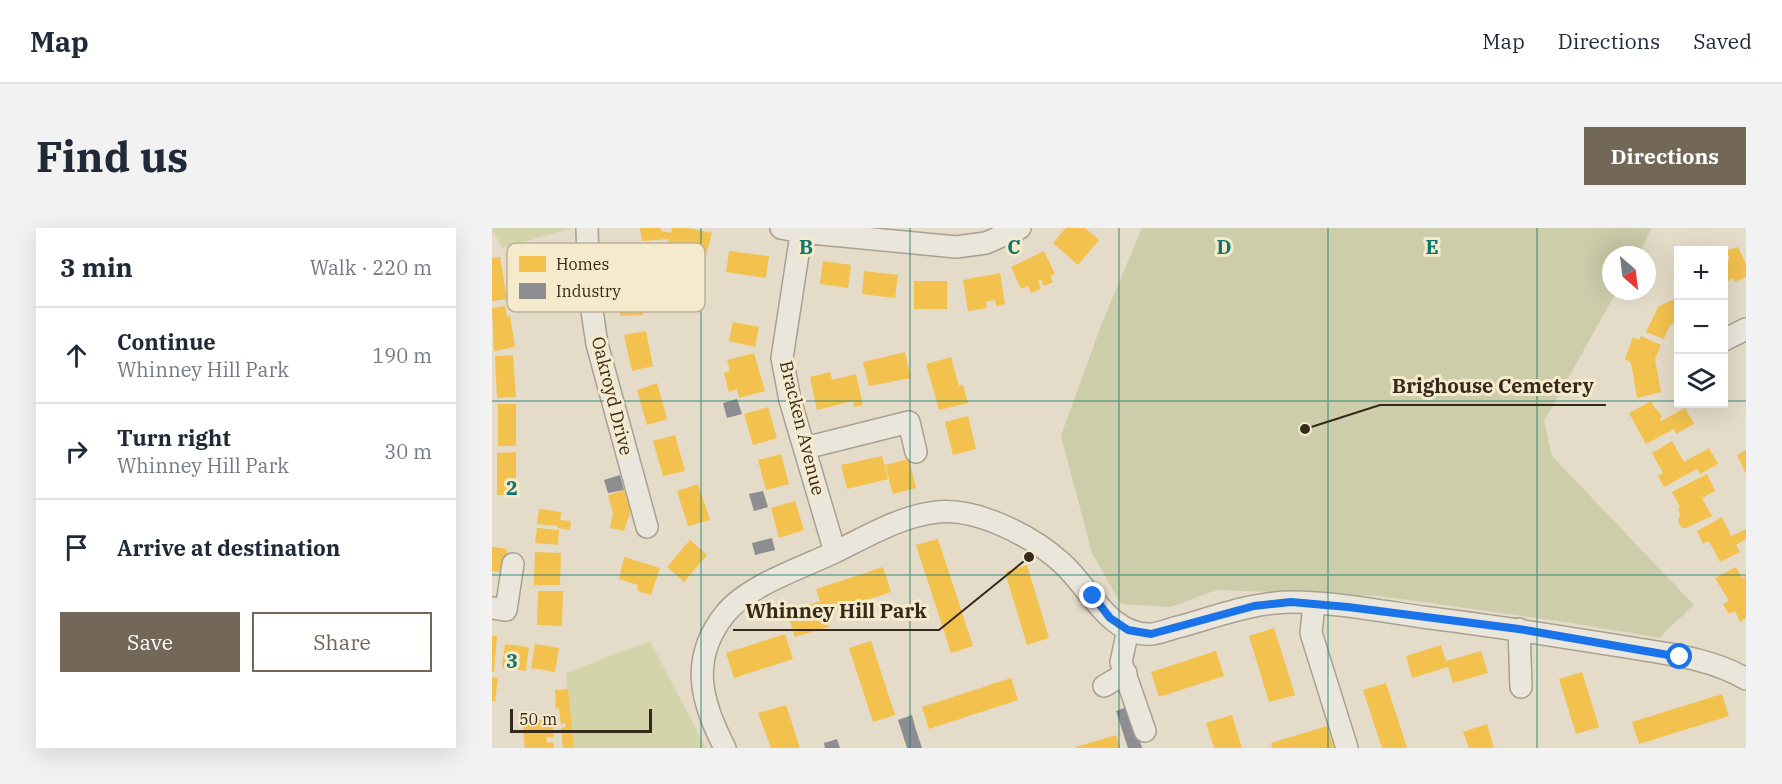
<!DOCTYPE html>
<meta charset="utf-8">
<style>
body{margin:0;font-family:"IBM Plex Serif",serif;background:#f2f2f3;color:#1f2937}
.controls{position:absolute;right:18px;top:18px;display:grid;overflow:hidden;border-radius:0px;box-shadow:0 6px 24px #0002}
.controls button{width:54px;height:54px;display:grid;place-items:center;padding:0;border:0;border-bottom:2px solid #e0e1e3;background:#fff;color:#1f2937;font:30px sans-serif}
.compass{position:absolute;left:1110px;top:18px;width:54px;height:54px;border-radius:50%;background:#fff;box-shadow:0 6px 24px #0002;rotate:152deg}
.scale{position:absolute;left:18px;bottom:15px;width:142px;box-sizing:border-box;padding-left:6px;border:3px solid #36281b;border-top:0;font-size:16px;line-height:21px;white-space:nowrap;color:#36281b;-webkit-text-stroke:4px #f6eacd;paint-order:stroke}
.stop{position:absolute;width:18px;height:18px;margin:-14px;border:4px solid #1a73e8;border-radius:50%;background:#fff}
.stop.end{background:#1a73e8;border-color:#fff;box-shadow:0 2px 6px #0008}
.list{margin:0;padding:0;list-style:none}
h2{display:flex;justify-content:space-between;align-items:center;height:78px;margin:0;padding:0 24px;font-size:26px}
h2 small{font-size:20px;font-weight:400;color:#747a83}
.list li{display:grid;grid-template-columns:39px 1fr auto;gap:18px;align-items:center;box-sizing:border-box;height:96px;padding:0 24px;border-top:2px solid #e0e1e3}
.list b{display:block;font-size:22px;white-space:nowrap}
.list p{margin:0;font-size:20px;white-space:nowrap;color:#747a83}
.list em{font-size:20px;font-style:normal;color:#747a83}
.actions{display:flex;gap:12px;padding:18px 24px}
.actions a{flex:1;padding:14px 0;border:2px solid #736758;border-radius:0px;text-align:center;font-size:21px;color:#736758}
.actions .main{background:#736758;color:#fff}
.icon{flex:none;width:33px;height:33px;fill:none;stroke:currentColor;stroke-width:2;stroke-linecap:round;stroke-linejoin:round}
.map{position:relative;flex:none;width:1254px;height:520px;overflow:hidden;border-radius:0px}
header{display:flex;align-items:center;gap:36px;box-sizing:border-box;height:84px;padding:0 30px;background:#fff;border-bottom:2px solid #e0e1e3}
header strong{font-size:28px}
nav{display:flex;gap:33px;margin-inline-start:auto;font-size:21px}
.intro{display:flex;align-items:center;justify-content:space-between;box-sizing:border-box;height:144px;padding:0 36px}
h1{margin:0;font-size:42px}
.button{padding:15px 27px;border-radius:0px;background:#736758;color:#fff;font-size:21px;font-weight:700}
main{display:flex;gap:36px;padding:0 36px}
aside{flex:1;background:#fff;border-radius:0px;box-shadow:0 6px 24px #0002}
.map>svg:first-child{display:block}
</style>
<header>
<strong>Map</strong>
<nav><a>Map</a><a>Directions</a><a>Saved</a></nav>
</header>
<div class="intro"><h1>Find us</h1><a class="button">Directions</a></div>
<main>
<aside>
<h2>3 min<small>Walk · 220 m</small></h2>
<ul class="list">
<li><svg class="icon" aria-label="ahead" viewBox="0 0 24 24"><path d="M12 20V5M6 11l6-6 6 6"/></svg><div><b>Continue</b><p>Whinney Hill Park</p></div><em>190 m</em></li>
<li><svg class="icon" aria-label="right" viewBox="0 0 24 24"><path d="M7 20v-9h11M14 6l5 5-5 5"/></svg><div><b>Turn right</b><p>Whinney Hill Park</p></div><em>30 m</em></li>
<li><svg class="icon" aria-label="arrive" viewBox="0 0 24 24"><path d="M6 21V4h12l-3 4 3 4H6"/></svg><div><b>Arrive at destination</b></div></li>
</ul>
<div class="actions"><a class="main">Save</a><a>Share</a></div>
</aside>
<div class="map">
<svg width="1254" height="520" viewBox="0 0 1254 520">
<rect width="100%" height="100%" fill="#e4dcc8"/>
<!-- green -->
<path fill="#d4d4aa" d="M0 0H81L10 20Z
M158 413 214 520H80L74 445Z"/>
<!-- cemetery -->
<path fill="#cdcdaa" d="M650 0H1160L1146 27H1119V63H1125L1052 193 1060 228 1202 377 1177 400 1168 410 1080 395 887 368 724 362 679 379 629 376 600 325 569 208 610 95Z"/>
<!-- homes -->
<path fill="#f2c14e" d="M148 0H169V3L179 5 180 0H196L220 5 213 31 174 22 177 11 150 13Z
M574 0H593L607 12 586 37 561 15Z
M1246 19 1254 36V49L1243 54 1241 50 1232 56V34L1238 31 1235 25 1236 22Z
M237 23 277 28 274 50 234 44Z
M552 23 563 46 558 48 561 54 552 58 549 52 546 53 549 61 539 65 536 58 529 61 519 39Z
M8 29 15 71 0 73V30Z
M331 33 359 37 356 60 328 56Z
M372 43 406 47 403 70 370 66Z
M508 45 513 76 504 78 503 72 494 74 495 80 476 83 471 52Z
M151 49V87L128 88 129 50Z
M422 53H455V81H422Z
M1186 69V93L1178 97 1172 111 1154 104 1166 79Z
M13 78 15 89 18 88 23 119 2 123 0 80Z
M241 94 267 99 263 119 237 113Z
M154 103 161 138 140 143 132 107Z
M1149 108 1169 117 1163 131 1169 164 1145 170 1139 135 1133 131 1141 109 1147 112Z
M413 124 419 150 377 158 371 134Z
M262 125 273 163 247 170 245 161 237 164 232 145 238 143 235 132Z
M21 127 24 169 5 170 3 128Z
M459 129 467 158 471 157 476 175 447 182 434 136Z
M338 144 340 152 364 146 371 177 362 179 361 173 325 182 318 149Z
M165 155 175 191 155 197 145 162Z
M1159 173 1164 182 1165 181 1170 189 1168 191 1169 193 1193 180 1202 196 1184 206 1182 201 1154 216 1137 185Z
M6 176H24V218H6Z
M276 179 285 210 261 217 252 186Z
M476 188 484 221 461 227 453 194Z
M183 207 193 243 171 248 161 213Z
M1180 213 1192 234 1217 220 1226 236 1208 246 1205 241 1172 259 1166 248 1171 245 1160 225Z
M1254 222V246L1245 227Z
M24 224V267H5V225Z
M289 226 297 256 274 262 266 232Z
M390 228 396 251 355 261 349 237Z
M417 231 424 260 401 266 393 237Z
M1215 246 1223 263 1210 270 1220 288 1194 300H1190L1186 293 1188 287 1186 281 1188 279 1180 264Z
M206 256 218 292 196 298 185 263Z
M132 262 139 282 132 303 118 300 121 286 116 267Z
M303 273 312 302 287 310 279 280Z
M47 281 69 284 68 292 79 293 78 302 66 300V298L45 296Z
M1230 289 1239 308 1254 301V311L1244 317 1248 324 1228 334 1217 313 1211 316 1205 303Z
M45 300 67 302 66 317 43 315Z
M446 311 481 418 459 425 424 317Z
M198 312 215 327 192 354 175 339Z
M0 319 15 321 13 344 0 343Z
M43 324 69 325 68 357H42Z
M132 329 168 340 159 367 148 364 145 361 146 357 127 351Z
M535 337 557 410 535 417 513 344Z
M391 339 399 364 333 386 337 399 303 409 295 384 328 373 324 361Z
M1244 339 1250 350 1254 348V390L1248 394 1243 383 1237 386 1231 376 1237 373 1223 350Z
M46 363H71L70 398 45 397Z
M782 400 803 467 777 474 757 408Z
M293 406 301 431 242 450 234 425Z
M0 408H5L2 444H0Z
M379 413 403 487 381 494 357 420Z
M13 416 37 419 34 443 10 440Z
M43 416 67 420 63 444 39 440Z
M949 417 954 433 989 423 996 445 961 455 956 439 920 450 914 428Z
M724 423 732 448 667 469 659 444Z
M1090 444 1107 499 1084 506 1067 451Z
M0 449 6 450 3 473H0Z
M519 450 526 472 437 501 430 479Z
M894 455 908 498 915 520H890L871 462Z
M76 461 82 520H71L69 500 74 499 73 495 69 496 67 480 64 481 63 462Z
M1230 466 1237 488 1147 516 1140 494Z
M294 477 308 520H279L266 485Z
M740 487 750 520H722L714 495Z
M60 491 62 509H54L55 515 61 514 62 520H33L30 494Z
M995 496 1002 520H977L971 504Z
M835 498 842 520H780L779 515Z
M624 507 628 520H584V519Z"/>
<!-- industry -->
<path fill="#8d8d92" d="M245 171 250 186 235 190 231 175Z
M128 247 132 262 116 265 112 252Z
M271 263 276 279 262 283 257 266Z
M280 310 283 322 263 327 260 315Z
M637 478 646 506 650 520H636L624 483Z
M420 487 424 502 430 520H415L406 492Z
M345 511 348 520H333L332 515Z"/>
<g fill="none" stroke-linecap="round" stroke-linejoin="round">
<!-- street casing -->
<g stroke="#a8a092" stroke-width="24">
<path id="street" d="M95 0 97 63 105 116 155 299
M289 0 309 4 464 19 494 15 528 0
M310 0 290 130 298 172 343 324
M1232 112 1254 101
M313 220 417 194 424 224
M822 376 819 405 855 520
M0 380 14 382 21 336
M1027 401 1029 459
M636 402 629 434 653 503
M612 458 634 445
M233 520C209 474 197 431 233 386 255 358 309 340 341 325 374 309 408 288 445 284 486 280 540 308 570 335 597 359 618 409 660 406 669 405 680 400 690 398 725 388 763 374 800 374 841 374 889 383 930 389 998 397 1066 408 1134 419 1175 426 1219 430 1254 451"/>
</g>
<!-- street -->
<use href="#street" stroke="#ebe6db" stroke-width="21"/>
</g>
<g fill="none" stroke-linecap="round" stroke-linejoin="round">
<!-- route -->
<path stroke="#1a73e8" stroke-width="8" d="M601 368 618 390 636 402 659 406 762 378 799 374 856 379 1027 401 1188 429"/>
</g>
<!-- grid -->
<path fill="none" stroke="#0f766e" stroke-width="1.5" stroke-opacity="0.55" d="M209 0V520M418 0V520M627 0V520M836 0V520M1045 0V520M0 173H1186M1232 173H1254M0 347H1254"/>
<g text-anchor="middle" stroke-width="6" stroke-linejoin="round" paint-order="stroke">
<!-- street labels -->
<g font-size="18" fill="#36281b" stroke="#f6eacd">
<text transform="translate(120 168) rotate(76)" y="6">Oakroyd Drive</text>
<text transform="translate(310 200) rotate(76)" y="6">Bracken Avenue</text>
</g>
</g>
<!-- legend -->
<rect x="15" y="15" width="198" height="69" rx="9" fill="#f6eacd" stroke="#bcb098" stroke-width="1.5"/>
<rect x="27" y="28" width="27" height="16" fill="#f2c14e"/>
<rect x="27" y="55" width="27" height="16" fill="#8d8d92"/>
<g font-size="16" fill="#36281b">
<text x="64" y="42">Homes</text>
<text x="64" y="69">Industry</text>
</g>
<g font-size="20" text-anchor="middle" font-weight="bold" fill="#0f766e" stroke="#f6eacd" stroke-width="6" stroke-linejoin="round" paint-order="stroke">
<text x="314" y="26">B</text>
<text x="522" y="26">C</text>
<text x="732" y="26">D</text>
<text x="940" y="26">E</text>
<text x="20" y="267">2</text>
<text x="20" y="440">3</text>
</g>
<!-- callouts -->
<path fill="none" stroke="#36281b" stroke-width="2" d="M813 201L888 177H1114M537 329L447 402H241"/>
<g fill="#36281b" stroke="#f6eacd" stroke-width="2">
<circle cx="813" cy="201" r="6"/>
<circle cx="537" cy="329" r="6"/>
</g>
<g font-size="20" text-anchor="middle" font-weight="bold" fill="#36281b" stroke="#f6eacd" stroke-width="6" stroke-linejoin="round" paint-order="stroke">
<text x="1001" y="165">Brighouse Cemetery</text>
<text x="344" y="390">Whinney Hill Park</text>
</g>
</svg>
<div class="controls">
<button>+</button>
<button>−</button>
<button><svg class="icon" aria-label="layers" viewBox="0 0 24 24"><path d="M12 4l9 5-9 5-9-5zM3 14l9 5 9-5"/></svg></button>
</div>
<svg class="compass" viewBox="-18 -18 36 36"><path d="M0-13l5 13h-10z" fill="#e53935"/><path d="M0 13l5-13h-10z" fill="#747a83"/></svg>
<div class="scale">50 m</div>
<div class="stop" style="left:1188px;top:429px"></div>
<div class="stop end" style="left:601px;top:368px"></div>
</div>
</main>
